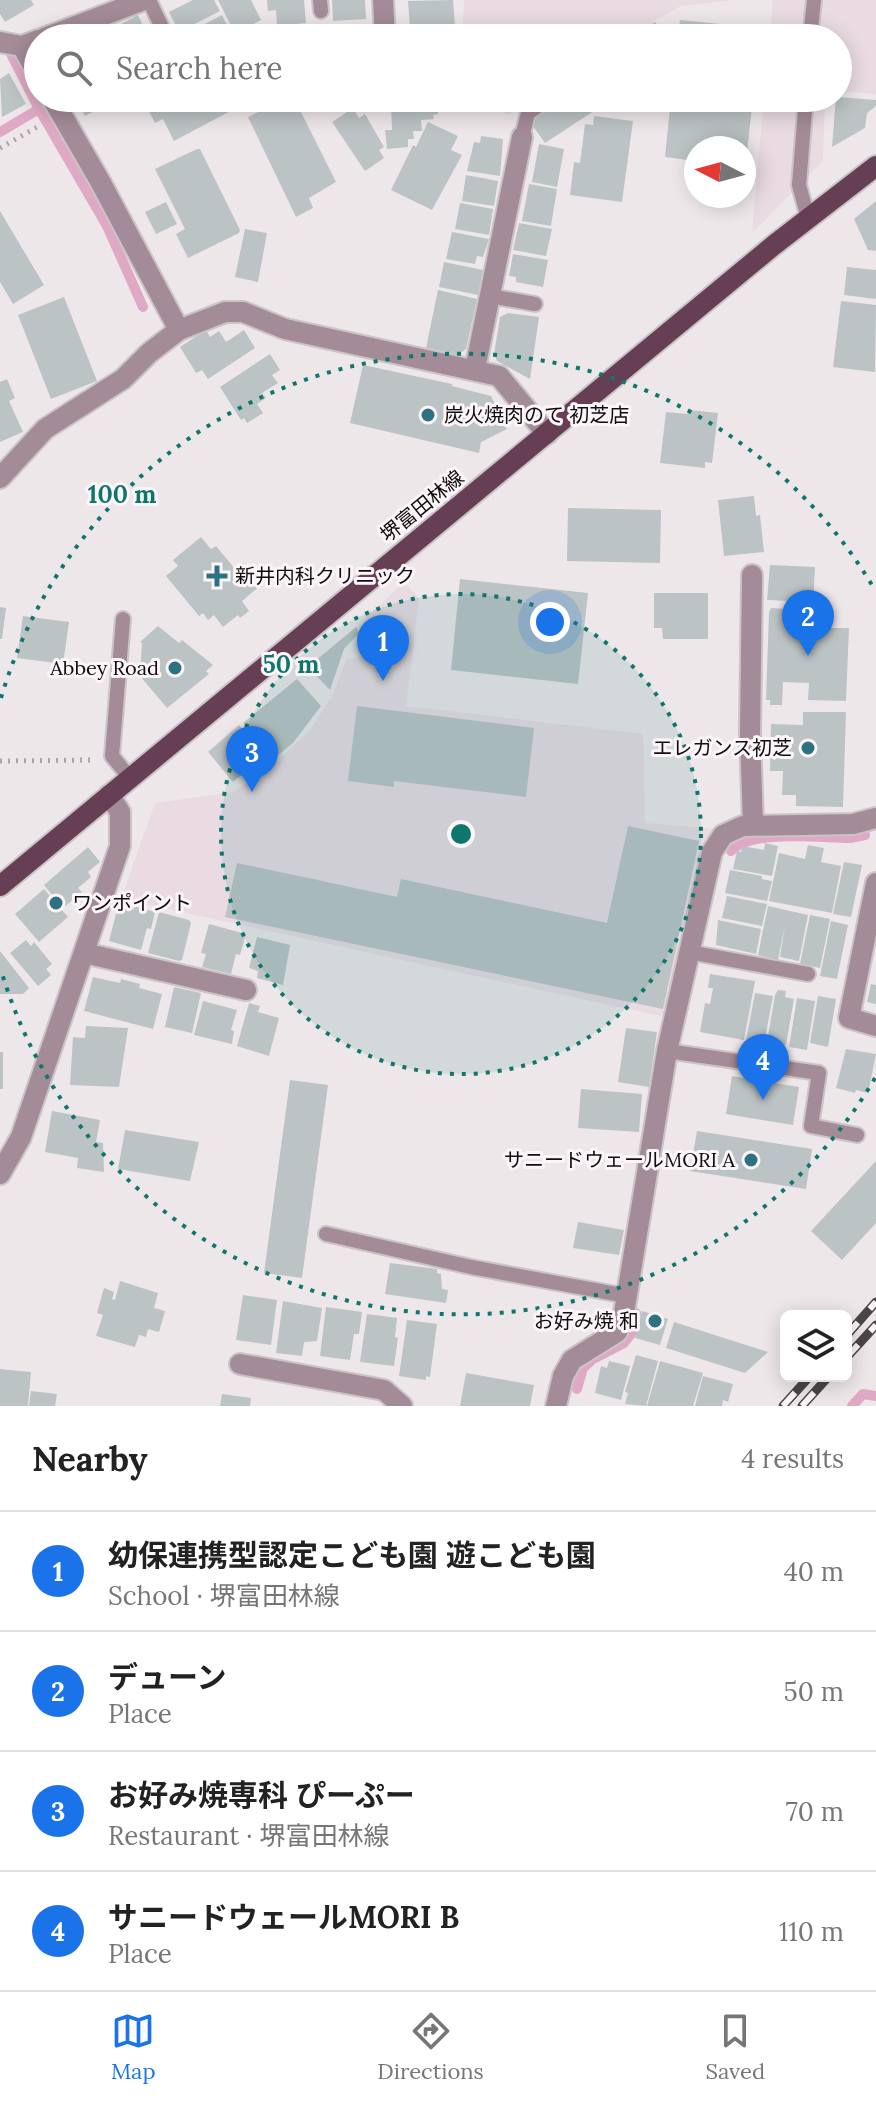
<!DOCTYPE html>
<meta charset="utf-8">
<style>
body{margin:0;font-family:Lora,"Noto Sans JP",serif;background:#f2f2f2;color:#222}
.controls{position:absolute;right:24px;bottom:24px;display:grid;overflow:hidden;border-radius:12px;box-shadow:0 4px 20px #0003}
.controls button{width:72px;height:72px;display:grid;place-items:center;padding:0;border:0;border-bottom:2px solid #e0e0e0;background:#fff;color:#222;font:40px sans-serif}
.compass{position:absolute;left:684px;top:136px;width:72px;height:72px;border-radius:50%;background:#fff;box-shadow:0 4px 20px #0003;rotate:276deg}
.you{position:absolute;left:550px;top:622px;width:28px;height:28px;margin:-20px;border:6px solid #fff;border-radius:50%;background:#1a73e8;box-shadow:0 0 0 12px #1a73e833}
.badge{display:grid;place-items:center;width:52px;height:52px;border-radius:50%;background:#1a73e8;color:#fff;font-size:26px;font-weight:700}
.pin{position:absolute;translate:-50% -66px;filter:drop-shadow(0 2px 4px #0008)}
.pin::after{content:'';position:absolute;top:42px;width:28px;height:24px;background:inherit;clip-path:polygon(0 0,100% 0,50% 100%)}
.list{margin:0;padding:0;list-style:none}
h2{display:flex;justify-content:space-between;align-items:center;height:104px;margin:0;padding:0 32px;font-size:34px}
h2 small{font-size:26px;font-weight:400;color:#767676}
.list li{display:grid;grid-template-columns:52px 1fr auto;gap:24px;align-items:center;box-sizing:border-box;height:120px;padding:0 32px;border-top:2px solid #e0e0e0}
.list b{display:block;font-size:30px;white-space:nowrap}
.list p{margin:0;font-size:26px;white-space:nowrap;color:#767676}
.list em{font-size:26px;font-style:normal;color:#767676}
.icon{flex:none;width:44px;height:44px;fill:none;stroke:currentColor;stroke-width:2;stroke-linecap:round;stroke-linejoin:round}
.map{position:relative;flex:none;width:876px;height:1406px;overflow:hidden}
.search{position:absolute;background:#fff;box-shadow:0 4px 20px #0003;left:24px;right:24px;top:24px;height:88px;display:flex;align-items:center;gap:20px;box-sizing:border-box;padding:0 28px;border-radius:44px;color:#767676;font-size:30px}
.sheet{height:584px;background:#fff}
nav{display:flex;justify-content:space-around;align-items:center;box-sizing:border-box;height:112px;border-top:2px solid #e0e0e0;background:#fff;font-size:22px;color:#767676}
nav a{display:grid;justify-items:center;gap:4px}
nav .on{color:#1a73e8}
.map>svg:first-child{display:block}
</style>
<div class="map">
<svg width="876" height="1406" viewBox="0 0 876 1406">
<rect width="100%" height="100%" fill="#eee7ea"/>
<!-- built -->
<path fill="#eadbe3" d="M464 0H734L681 6 624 38H462Z
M773 0H876V94L838 91V38H770Z
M471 98H533L508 115Z
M764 98H825L823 161 752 233Z
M404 582 419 598 406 706 643 734 645 823 717 829 706 838 665 1017 121 899 155 803 234 792 276 762 310 730 332 696 346 660 361 656 366 617Z"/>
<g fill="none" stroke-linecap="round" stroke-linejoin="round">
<!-- stream -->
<path stroke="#dfa9c6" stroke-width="10" d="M39 109 107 226 143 307
M0 132 39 109 9 50
M731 851C750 829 821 838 850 838L865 835
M577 1389 583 1368 593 1359 624 1343 631 1334 636 1313
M852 1406 863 1394 876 1396"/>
</g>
<!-- building -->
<path fill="#bcc3c5" d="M0 0H31L34 5 5 22 0 14Z
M193 0H214L220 11 179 32 169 12Z
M218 0H251L261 20 235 34Z
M267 0H304L306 23 277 26 276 10 268 11Z
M332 0H365L366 19 333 21Z
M453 0 455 26 410 29 408 1Z
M138 15 146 32 143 33 146 38H109L106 32Z
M222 15 233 37 186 38 184 35Z
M680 20 761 28 759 38H678Z
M655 22 667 38H632Z
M306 28 307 33 319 32 320 38H289L288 30Z
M453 29 454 38H419V31Z
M367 32 368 38H326L325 36Z
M9 73 26 104 2 117 0 79Z
M838 97 876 100V106L867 113 865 128 832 147 836 98Z
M76 98H120L85 116Z
M142 98H255L174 141 163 119 155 123Z
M287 98H294L336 182 309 198 313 208 296 217 248 117Z
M321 98H369V100L322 105Z
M437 98 438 114 433 115 434 119 421 120 422 131H413L414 139H408V147L387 149 385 130H392L391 105H399V99Z
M565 98H590L597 109 545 143 530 122Z
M671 98H753L746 161 744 148H696V161L665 157Z
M353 108 359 118 365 114 384 147 379 150 384 158 365 171 332 122Z
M594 116 633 121 622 202 570 195 574 162 580 163 585 124 593 125Z
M428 122 458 136 451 150 462 155 432 210 391 190 413 145 416 147Z
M481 136 503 139 500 176 467 171 474 142 480 143Z
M539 144 564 149 557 187 532 182Z
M197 149H200L240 230 239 233 188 258 176 234 185 229 155 169Z
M466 175 498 181 494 206 462 201Z
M529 184 557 189 551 226 522 221Z
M876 201V251L868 250 854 219Z
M166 202 177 224 156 234 145 212Z
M460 203 493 209 489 235 455 229Z
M0 211 44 285 13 304 0 282Z
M519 223 552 229 546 256 513 250Z
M245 229 267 233 258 282 235 277Z
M452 232 489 239 483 257 477 256 475 264 446 259Z
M513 254 548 260 543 287 516 282V277L509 276Z
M444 262 483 270 478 295 439 287Z
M847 267 876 270V299L844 295Z
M438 290 477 299 466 349 458 355 426 348Z
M64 297 97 381 51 399 18 315Z
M841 301 876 305 875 372 833 367Z
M508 313 539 317 530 379 497 361 494 354 500 317Z
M206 330 210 337 219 331 226 342 244 330 255 348 208 379 202 370 196 373 180 347Z
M270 354 280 370 272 375 278 383 262 393 266 398 257 404 263 413 247 423 244 418 241 420 220 387Z
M363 365 452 384V386L491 396 507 429 481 442 479 453 350 423Z
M7 379 15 398 9 401 23 432 0 442V382Z
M689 410 718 413 712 463 705 462V468L660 463 666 412 688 414Z
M754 496 756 516 760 515 764 552 724 556 718 500Z
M568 508 661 510 660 563 567 561Z
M201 537 211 549 216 546 235 569 243 563 261 585 242 601 249 611 240 618 238 615 223 627 214 615 208 620 203 613 199 616 166 576 178 566 173 560Z
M770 565 815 567 813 602 767 600Z
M460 579 588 593 578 684 451 670Z
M654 593H708V639H663L662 628H654Z
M0 607 6 608 2 639H0Z
M771 608 787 609 786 628 802 629 803 613 828 614 827 628H849L846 701 808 700 809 683 783 682 782 705H770V700H766L769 612Z
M23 616 69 622 63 664 17 658Z
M158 626 179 643 182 640 213 665 206 671 209 674 167 708 140 676 142 643 140 642Z
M356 627 359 633 344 649 330 690 308 667Z
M297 679 321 706 293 743 273 759 243 723Z
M357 706 534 728 526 797 394 781V787L348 781Z
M803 712H846L843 807 796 806V795H782L783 771H770L771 724 803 725Z
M239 725 265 755 233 782 208 752Z
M628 826 699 841 663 1009 225 917 237 863 397 897 401 879 607 923Z
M765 843 778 846 772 876 733 869 737 851 741 852 742 846 764 850Z
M808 845 824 848 821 862 841 866 832 913 769 901 779 853 805 859Z
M88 847 100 862 88 872 91 877 78 888 82 892 63 908 44 885Z
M844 862 862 865 851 917 833 914Z
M730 870 762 876V879L772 881 767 901 725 893Z
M44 889 68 917 39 942 15 914Z
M727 896 767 904 762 926 722 918Z
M119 902 155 912 151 929 147 928 141 950 109 941Z
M768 906 808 915 799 961 780 957 785 925 778 960 758 955Z
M159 912 189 920 191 923 182 960 179 961 148 953Z
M810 915 830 919 820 968 800 964Z
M718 920 761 929 756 954 716 945Z
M831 921 848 925 837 979 820 976Z
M209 924 246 934 240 955 236 954 231 974 202 967 206 954 201 953Z
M257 937 290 945 283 985 257 978 258 971 249 968Z
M26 940 31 946 34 942 52 964 46 969 51 975 38 986 10 953Z
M0 951 29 988 23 994H0Z
M710 974 755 981 744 1040 700 1032 705 1003 710 1004 713 988H708Z
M93 977 120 983 121 979 140 984 139 988 162 994 153 1029 84 1011Z
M871 984 876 985V1004L867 1002Z
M174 987 201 993 192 1033 165 1027Z
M778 990 786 991 785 997 794 999 786 1045 767 1042 775 995Z
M755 993 773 996 764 1044 746 1040Z
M818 996 836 999 828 1047 810 1043Z
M797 998 815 1001 807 1050 789 1047Z
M203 1001 237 1010 231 1030 234 1031 232 1044 194 1035Z
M249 1003 260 1006 258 1012 279 1018 269 1056 237 1046Z
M86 1026 128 1028 119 1087 70 1085 73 1037 85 1038Z
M626 1028 657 1032 649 1087 618 1082Z
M846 1049 876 1054 868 1093 856 1090 855 1093 836 1088Z
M0 1052H3V1089H0Z
M732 1076 799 1087 793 1125 726 1114Z
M290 1080 328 1085 302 1278 264 1273Z
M581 1089 642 1094 639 1132 578 1128Z
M52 1111 100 1120 96 1142 103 1143 104 1172 77 1168 78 1158 45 1152Z
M125 1130 199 1142 190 1181 118 1169Z
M697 1131 812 1149 806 1189 690 1171Z
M876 1161V1223L842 1260 811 1231Z
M578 1222 624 1230 619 1255 573 1248Z
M390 1263 437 1269V1273L441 1274 442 1289 448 1290 446 1303 385 1294Z
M120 1281 158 1293 154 1308 165 1311 159 1332 148 1329 146 1337 139 1335 135 1347 96 1336 103 1315 97 1313 104 1288 114 1292 112 1299 115 1300Z
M243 1295 277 1300 271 1345 236 1340Z
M283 1301 322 1308 317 1341 304 1342 302 1356 276 1353Z
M326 1307 362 1312 359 1334H354L350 1360 320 1356Z
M642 1311 668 1319 660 1345 635 1338Z
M367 1314 397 1318 395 1337 398 1338 394 1366 360 1362Z
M407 1320 437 1324 430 1377 426 1376V1380L399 1376Z
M674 1322 768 1352 745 1373 666 1348Z
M636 1355 658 1361 646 1406 625 1404 628 1393 625 1392Z
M609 1361 630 1366 621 1400 595 1393 601 1366 607 1368Z
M660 1361 703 1373 693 1406H647Z
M0 1369 31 1372 28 1406H0Z
M466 1373 534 1385 530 1406H460Z
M703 1376 733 1384 728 1402 723 1400 722 1406H695Z
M31 1391 57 1394 55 1406H29Z
M222 1394 251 1398 250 1406H220Z"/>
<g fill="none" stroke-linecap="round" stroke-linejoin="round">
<!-- service casing -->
<g stroke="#cac4c7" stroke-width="18">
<path id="service" d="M149 0 167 38
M320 0 321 11
M810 38 814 0
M806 98 799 185 808 218
M522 137 528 113 550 98
M490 296 535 304
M123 619 112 756 130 778
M689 952 808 974
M667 1051 819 1073 811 1126 857 1135
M326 1234 471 1267 627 1296"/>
</g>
<!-- minor casing -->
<g stroke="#cac4c7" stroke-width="24">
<path id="minor" d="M383 0 385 38
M44 38 144 0
M38 40 22 46 38 74
M0 42 22 46
M52 98 101 183 179 330
M475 369 522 137
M0 478 45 429 123 379 149 353 179 330 225 312H243L285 329 499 376 547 434
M752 575 750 734 753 825
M876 883 849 1018 876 1026
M84 953 246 990
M0 1174 21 1137 120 846V812L109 795
M240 1364 384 1390 402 1406
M556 1406 563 1376 572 1360 617 1332 624 1313 667 1051 712 852 723 835 743 826 853 824 876 818"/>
</g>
<!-- primary casing -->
<g stroke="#cac4c7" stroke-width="24">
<path id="primary" d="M0 886 774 245 876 166"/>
</g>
<!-- path -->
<path stroke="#aaa4a6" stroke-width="5" stroke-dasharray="2 6" stroke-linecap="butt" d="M0 148 39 126
M0 761 91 760"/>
<!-- service -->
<use href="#service" stroke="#a38b97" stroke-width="14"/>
<!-- minor -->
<use href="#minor" stroke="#a38b97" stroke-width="20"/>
<!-- primary -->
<use href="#primary" stroke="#663f55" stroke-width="20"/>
<!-- rail casing -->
<g stroke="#4a4648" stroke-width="9">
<path id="rail" d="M846 1336 876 1302
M846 1358 876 1325
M783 1406 810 1376
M802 1406 829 1376"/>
</g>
<!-- rail -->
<use href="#rail" stroke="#fbf4f8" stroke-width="6" stroke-dasharray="18" stroke-linecap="butt"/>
</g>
<!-- distance rings -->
<circle cx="461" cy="834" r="240" fill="#0f766e" fill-opacity=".12"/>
<g fill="none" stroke="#0f766e" stroke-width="4" stroke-dasharray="4 8">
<circle cx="461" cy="834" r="240"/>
<path d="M875 1078A480 480 0 0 1 1 970M1 698A480 480 0 0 1 875 590"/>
</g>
<!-- markers -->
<g fill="#2e7282" stroke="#fbf4f8" stroke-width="3">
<circle cx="428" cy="415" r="8"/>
<path d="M213 564h8v8h8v8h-8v8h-8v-8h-8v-8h8z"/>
<circle cx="175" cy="668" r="8"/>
<circle cx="808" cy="748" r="8"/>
<circle cx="56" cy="903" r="8"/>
<circle cx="751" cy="1160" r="8"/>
<circle cx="655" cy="1321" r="8"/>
</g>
<g text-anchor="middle" stroke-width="6" stroke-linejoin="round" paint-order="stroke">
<!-- poi labels -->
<g font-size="20" fill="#100d0e" stroke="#fbf4f8" text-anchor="end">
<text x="444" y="422" text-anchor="start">炭火焼肉のて 初芝店</text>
<text x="235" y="583" text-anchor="start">新井内科クリニック</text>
<text x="159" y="675">Abbey Road</text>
<text x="792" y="755">エレガンス初芝</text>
<text x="72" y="910" text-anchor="start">ワンポイント</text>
<text x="735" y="1167">サニードウェールMORI A</text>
<text x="639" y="1328">お好み焼 和</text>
</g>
<!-- street labels -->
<g font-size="20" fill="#100d0e" stroke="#fbf4f8">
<text transform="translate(422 506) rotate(-39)" y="7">堺富田林線</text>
</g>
</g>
<circle cx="461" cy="834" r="12" fill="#0f766e" stroke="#fbf4f8" stroke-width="4"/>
<g font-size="24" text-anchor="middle" font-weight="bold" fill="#0f766e" stroke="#fbf4f8" stroke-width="6" stroke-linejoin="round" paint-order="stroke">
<text x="122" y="503">100 m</text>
<text x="291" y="673">50 m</text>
</g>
</svg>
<div class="controls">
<button><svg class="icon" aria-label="layers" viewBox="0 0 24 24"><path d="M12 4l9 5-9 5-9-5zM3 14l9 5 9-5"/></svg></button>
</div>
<svg class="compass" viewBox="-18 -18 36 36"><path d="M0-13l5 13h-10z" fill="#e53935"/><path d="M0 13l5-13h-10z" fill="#767676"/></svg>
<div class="you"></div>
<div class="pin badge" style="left:383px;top:681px">1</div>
<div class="pin badge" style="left:808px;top:656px">2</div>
<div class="pin badge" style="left:252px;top:792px">3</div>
<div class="pin badge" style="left:763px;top:1100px">4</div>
<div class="search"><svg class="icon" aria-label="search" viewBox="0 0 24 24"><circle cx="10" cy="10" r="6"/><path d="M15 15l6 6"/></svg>Search here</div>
</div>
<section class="sheet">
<h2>Nearby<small>4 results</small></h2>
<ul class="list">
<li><span class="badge">1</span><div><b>幼保連携型認定こども園 遊こども園</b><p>School · 堺富田林線</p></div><em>40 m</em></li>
<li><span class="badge">2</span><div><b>デューン</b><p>Place</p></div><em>50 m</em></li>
<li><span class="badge">3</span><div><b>お好み焼専科 ぴーぷー</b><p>Restaurant · 堺富田林線</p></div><em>70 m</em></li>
<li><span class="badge">4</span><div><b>サニードウェールMORI B</b><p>Place</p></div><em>110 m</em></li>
</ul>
</section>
<nav>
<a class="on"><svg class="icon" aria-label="map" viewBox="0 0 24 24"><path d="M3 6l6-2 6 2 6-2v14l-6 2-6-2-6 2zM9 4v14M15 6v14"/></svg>Map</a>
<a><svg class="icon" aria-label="directions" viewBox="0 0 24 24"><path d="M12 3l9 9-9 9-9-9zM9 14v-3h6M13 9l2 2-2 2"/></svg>Directions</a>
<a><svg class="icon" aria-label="saved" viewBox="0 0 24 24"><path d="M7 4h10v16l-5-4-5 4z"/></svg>Saved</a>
</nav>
